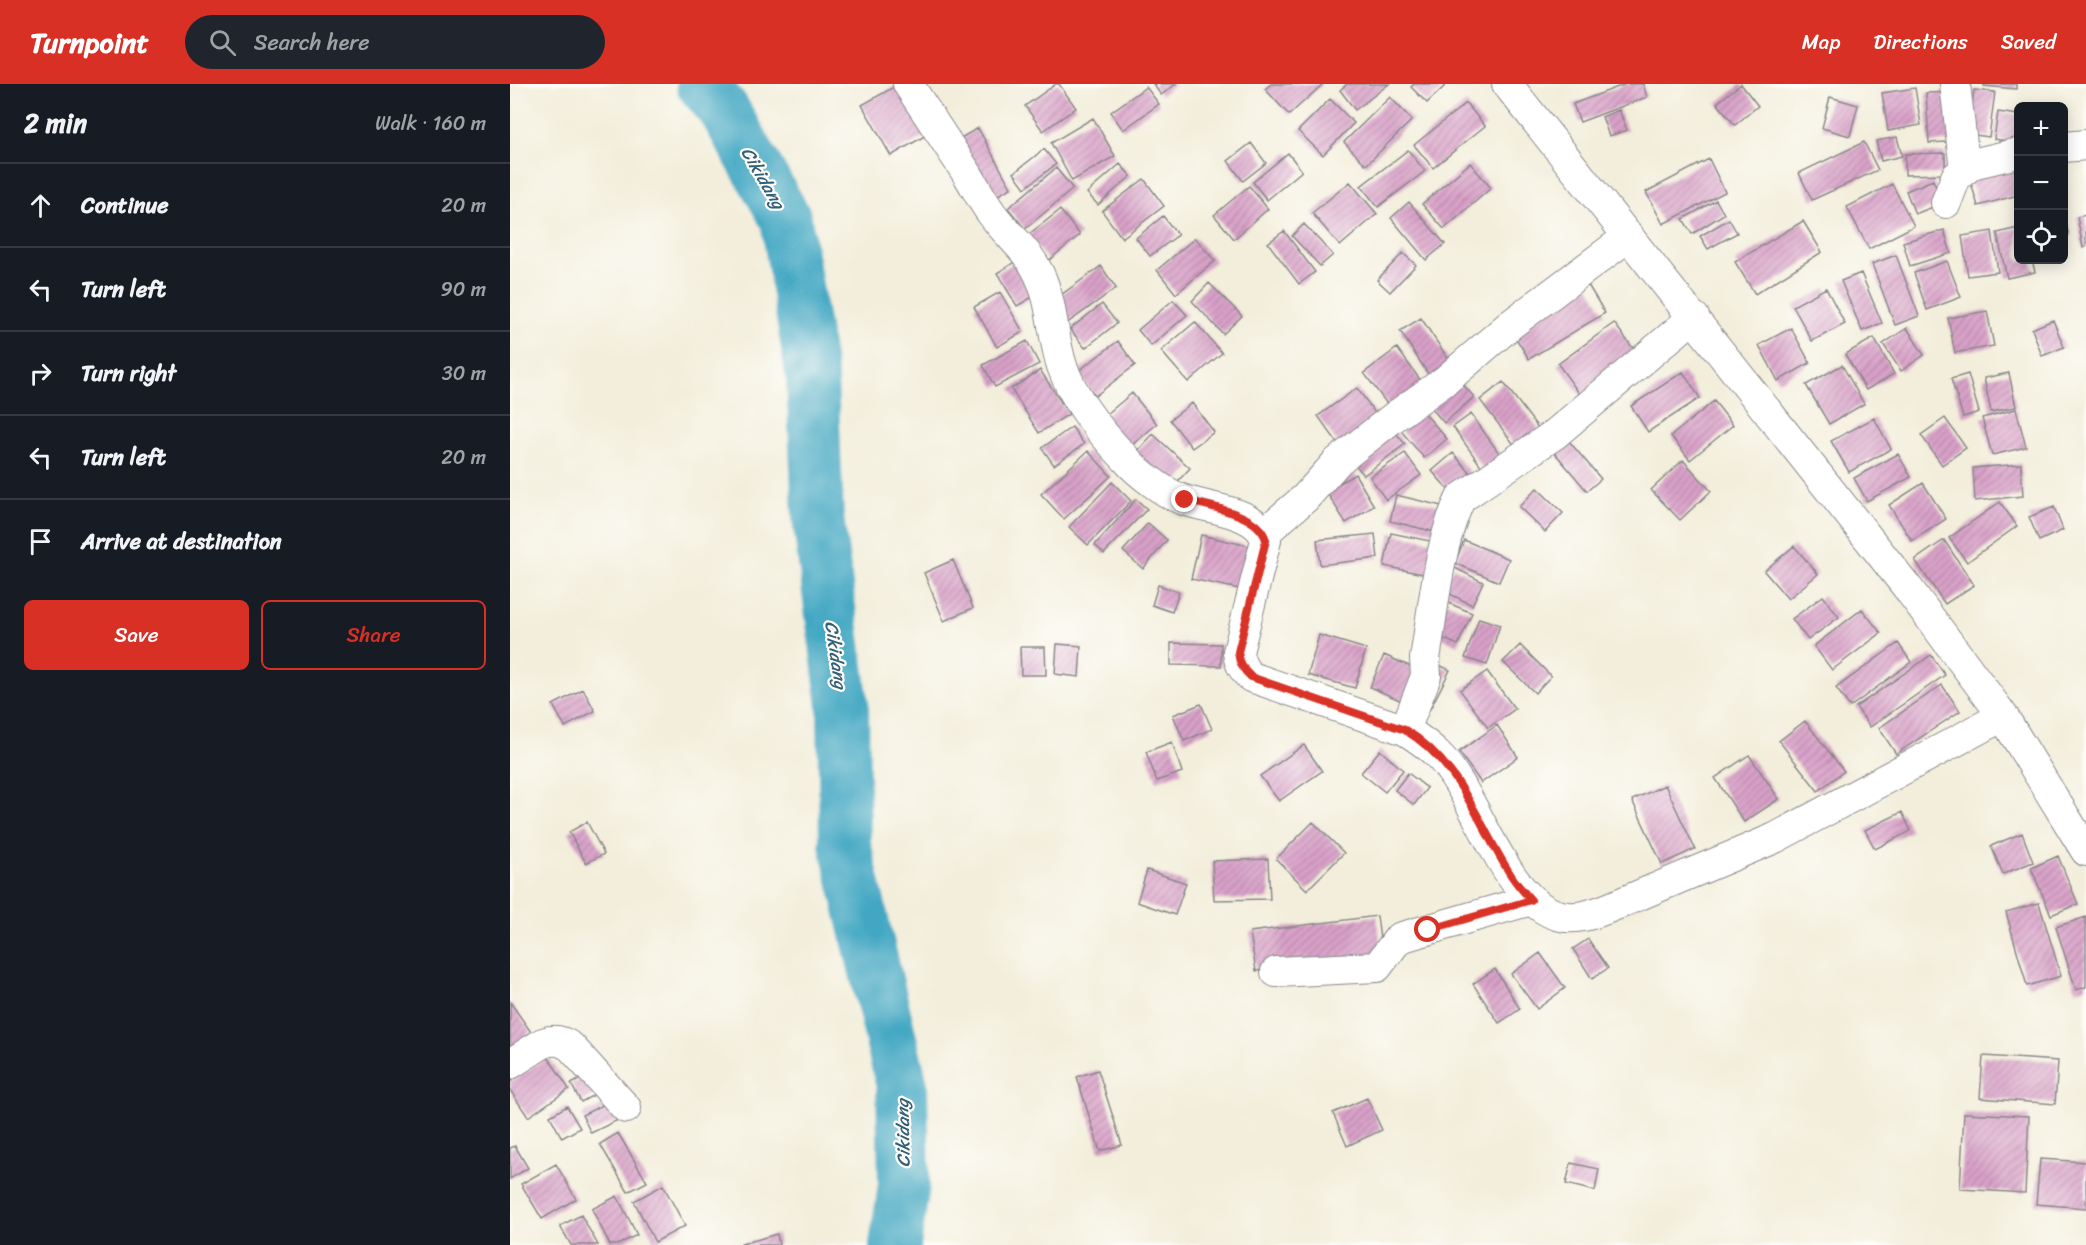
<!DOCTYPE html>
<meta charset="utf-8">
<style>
body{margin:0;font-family:Sriracha,sans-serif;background:#20242c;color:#f1f3f6}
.controls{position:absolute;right:18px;top:18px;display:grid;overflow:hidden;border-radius:9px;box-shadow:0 3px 15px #0003}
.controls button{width:54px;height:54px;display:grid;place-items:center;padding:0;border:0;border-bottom:2px solid #363941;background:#171b24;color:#f1f3f6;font:30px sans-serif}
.stop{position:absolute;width:18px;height:18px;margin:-14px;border:4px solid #d93025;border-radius:50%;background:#fff}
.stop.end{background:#d93025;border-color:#fff;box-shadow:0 2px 6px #0008}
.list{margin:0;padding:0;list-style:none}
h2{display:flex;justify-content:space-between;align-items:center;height:78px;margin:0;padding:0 24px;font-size:26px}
h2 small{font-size:20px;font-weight:400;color:#9ea1a6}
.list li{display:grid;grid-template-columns:39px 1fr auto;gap:18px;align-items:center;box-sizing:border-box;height:84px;padding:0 24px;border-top:2px solid #363941}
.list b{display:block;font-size:22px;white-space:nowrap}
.list em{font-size:20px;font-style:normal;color:#9ea1a6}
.actions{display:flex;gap:12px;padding:18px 24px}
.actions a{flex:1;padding:14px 0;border:2px solid #d93025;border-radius:9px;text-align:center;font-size:21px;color:#d93025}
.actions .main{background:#d93025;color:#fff}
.icon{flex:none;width:33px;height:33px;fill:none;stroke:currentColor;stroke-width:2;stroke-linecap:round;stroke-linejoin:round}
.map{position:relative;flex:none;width:1576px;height:1161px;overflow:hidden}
header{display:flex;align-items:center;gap:36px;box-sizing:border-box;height:84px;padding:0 30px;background:#d93025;color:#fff}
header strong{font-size:28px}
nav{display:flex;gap:33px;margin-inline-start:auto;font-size:21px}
.search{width:420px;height:54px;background:#20242c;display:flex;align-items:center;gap:15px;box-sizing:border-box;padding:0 21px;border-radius:33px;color:#9ea1a6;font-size:22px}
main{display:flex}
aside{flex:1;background:#171b24}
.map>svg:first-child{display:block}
</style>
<header>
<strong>Turnpoint</strong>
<div class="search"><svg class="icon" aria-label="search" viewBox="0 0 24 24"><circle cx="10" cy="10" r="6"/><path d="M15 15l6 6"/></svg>Search here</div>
<nav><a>Map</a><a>Directions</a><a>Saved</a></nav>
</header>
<main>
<aside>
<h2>2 min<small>Walk · 160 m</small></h2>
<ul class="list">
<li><svg class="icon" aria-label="ahead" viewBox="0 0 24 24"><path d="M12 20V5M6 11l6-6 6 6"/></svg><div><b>Continue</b></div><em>20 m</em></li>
<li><svg class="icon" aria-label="left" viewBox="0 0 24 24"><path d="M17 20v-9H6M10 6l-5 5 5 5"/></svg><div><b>Turn left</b></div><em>90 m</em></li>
<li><svg class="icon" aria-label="right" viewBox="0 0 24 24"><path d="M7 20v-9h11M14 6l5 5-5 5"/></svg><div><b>Turn right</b></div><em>30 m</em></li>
<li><svg class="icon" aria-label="left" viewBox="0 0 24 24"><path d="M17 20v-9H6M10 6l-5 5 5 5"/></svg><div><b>Turn left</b></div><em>20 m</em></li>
<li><svg class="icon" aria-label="arrive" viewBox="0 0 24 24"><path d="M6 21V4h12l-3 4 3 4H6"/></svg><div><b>Arrive at destination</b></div></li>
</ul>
<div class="actions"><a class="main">Save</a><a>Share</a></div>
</aside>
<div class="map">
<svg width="1576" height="1161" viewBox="0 0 1576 1161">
<defs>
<pattern id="building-hatch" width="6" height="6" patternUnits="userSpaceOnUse" patternTransform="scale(1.5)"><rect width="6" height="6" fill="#daa2c9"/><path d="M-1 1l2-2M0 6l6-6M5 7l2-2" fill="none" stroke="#b084a4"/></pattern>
</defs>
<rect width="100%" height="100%" fill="#fdfcf7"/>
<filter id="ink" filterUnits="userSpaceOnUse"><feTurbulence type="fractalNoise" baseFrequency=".0167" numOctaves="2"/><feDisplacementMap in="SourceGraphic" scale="12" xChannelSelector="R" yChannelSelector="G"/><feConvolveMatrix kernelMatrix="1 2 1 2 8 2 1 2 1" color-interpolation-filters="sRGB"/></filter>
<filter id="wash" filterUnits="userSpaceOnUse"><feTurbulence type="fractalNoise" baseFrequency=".008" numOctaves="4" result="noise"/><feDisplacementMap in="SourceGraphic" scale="24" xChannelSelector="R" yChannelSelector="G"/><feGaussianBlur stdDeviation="1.35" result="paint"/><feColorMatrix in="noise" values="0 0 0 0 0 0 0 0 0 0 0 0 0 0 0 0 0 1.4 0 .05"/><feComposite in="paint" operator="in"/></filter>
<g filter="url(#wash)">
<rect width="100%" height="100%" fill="#f3eedb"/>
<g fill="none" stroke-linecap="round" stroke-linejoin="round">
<!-- river -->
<path stroke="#43a7c3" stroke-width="52" d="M192 0 214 26 276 135 302 294 308 433 333 621 335 760 392 1002 394 1101 385 1161"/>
</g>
<g id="blocks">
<!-- building -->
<path fill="url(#building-hatch)" d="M389 0 418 50 381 72 352 21Z
M546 0H549L566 24 533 47 515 22Z
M643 0H666L651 11Z
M761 0H813L779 31 755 5Z
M837 0H879L845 26 830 6Z
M904 0H937L917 19 901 3Z
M1116 0H1133L1137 13 1070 38 1063 20Z
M1231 0 1248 22 1225 41 1207 19Z
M1474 0H1506V5L1474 2Z
M636 3 649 20 613 46 601 28Z
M1405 4 1411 41 1378 47 1372 9Z
M1464 6 1485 8 1479 53 1458 50Z
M1450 8 1453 57 1419 59 1416 9Z
M880 13 902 36 856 81 834 58Z
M1320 13 1348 21 1340 52 1312 44Z
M820 15 844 39 813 71 788 47Z
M956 19 975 42 923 84 904 61Z
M1109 26 1117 46 1099 52 1092 33Z
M1488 28 1508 31 1507 58 1484 55Z
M583 34 605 72 562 97 541 59Z
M468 44 501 104 479 116 447 56Z
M1387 53 1392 72 1371 77 1366 57Z
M1354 58 1368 86 1302 116 1289 89Z
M741 59 756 79 733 97 718 77Z
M534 65 546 80 515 104 504 89Z
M898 66 915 87 868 123 851 102Z
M778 69 792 87 757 116 743 98Z
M1435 69V90L1395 91V70Z
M1199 75 1215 108 1153 140 1136 108Z
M1508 75V111L1468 122 1458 89Z
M960 79 981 104 934 145 912 120Z
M610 80 621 92 588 121 577 109Z
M546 84 563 105 515 145 498 124Z
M634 95 654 122 612 154 592 127Z
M1423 96 1433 119 1405 130 1396 107Z
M840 98 867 130 830 162 802 129Z
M1382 100 1404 142 1359 165 1337 123Z
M739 102 758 125 724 155 704 131Z
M1206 116 1214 130 1182 150 1173 135Z
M899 118 935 160 916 176 881 134Z
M550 126 570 151 538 177 518 151Z
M1576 131V163L1573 164 1567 133Z
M653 132 668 151 640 172 626 154Z
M1554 132 1559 151 1554 153Z
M1219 135 1227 149 1198 165 1190 152Z
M1293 137 1312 168 1245 210 1225 178Z
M794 140 823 171 810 182 782 152Z
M1508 144V176H1522L1525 188 1497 194 1487 149Z
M1434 146 1441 169 1400 182 1393 158Z
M774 147 805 188 789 200 758 159Z
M1482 147 1488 188 1458 192 1452 152Z
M685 154 705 177 666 210 647 186Z
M893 169 906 181 880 208 867 196Z
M1386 171 1409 232 1385 241 1362 180Z
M513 173 533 207 507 222 487 189Z
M1437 177 1451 213 1417 226 1404 189Z
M591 182 606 204 556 240 540 219Z
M1351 189 1372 239 1352 247 1331 197Z
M699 199 732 232 713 250 682 217Z
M1078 201 1095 229 1019 275 1002 248Z
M1316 204 1335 240 1302 257 1283 222Z
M490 208 513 248 487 263 464 223Z
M663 216 677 231 641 262 628 246Z
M592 220 607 239 575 264 560 245Z
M1477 227 1484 262 1445 269 1438 234Z
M911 234 945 285 924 299 890 247Z
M1543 236 1554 263 1532 272 1522 245Z
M685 238 712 269 678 298 651 267Z
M1104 239 1128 271 1071 312 1048 280Z
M1281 244 1300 279 1268 297 1249 261Z
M1397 244 1414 271 1391 287 1373 260Z
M1364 254 1384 290 1356 306 1335 270Z
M517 257 529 280 485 303 473 281Z
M608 257 625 281 585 312 567 288Z
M887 264 916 304 883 328 854 289Z
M1332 281 1354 320 1319 340 1296 301Z
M530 286 559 330 529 349 501 305Z
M1173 288 1190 314 1138 348 1121 322Z
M1499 289 1506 323 1481 328 1474 294Z
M1458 290 1469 328 1453 333 1441 295Z
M949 296 964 313 934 339 919 321Z
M993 298 1032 349 1009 367 970 316Z
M847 304 873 340 835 369 808 332Z
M622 309 647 340 616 366 591 335Z
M1204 317 1223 341 1180 376 1161 352Z
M682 319 704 348 682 364 660 336Z
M909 323 937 355 914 374 887 342Z
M1506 325 1516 363 1482 371 1472 334Z
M961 330 992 373 974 386 943 343Z
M1364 334 1381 365 1339 388 1321 357Z
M1435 334 1456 364 1432 381 1411 351Z
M879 340 895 360 854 391 838 372Z
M562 343 574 360 544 381 532 364Z
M643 350 680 384 659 407 622 373Z
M1058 356 1091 395 1077 407 1044 368Z
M578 367 601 392 554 435 531 410Z
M895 369 911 391 876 416 860 393Z
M943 369 962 391 941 409 922 387Z
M1388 370 1401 393 1357 417 1344 394Z
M1173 376 1201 407 1170 436 1141 406Z
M1511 380 1513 412 1465 417 1463 384Z
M845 390 864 422 836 439 816 407Z
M602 398 621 417 578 461 559 443Z
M1413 399 1436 435 1402 457 1379 421Z
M1027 404 1053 429 1035 448 1009 423Z
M886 411 936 423 930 449 880 437Z
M626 415 637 425 594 470 585 461Z
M1490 418 1507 442 1457 478 1439 454Z
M1544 423 1553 446 1529 457 1519 433Z
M638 439 657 456 633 485 613 467Z
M881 449 925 458 918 491 874 482Z
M865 450 868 474 810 481 807 456Z
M691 451 748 464 739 507 681 495Z
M954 456 999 475 989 498 945 479Z
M1434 456 1464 501 1435 520 1405 476Z
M1284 462 1308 490 1278 515 1254 487Z
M443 476 463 524 434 537 414 489Z
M943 483 973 498 962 521 932 506Z
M648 501 669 508 662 528 642 521Z
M1313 512 1329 533 1298 556 1282 535Z
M936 518 962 529 948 561 923 550Z
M1352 525 1371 549 1322 586 1304 562Z
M969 534 990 541 977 581 955 574Z
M809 551 856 565 845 604 798 591Z
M661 559 711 560V582L661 581Z
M1388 559 1401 578 1340 623 1326 604Z
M547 560 571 562 569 593 545 590Z
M1010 561 1041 592 1025 609 993 578Z
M510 563H535L536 591H511Z
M874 571 915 589 901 621 860 603Z
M1421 571 1435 591 1360 643 1346 623Z
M927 580 940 586 920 625 908 619Z
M977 587 1005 625 978 644 950 606Z
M1432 601 1450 627 1386 670 1369 644Z
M73 605 85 627 55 643 43 621Z
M691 620 702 645 674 657 663 631Z
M1295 637 1334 687 1308 707 1269 657Z
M987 641 1008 673 971 699 949 668Z
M662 658 672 688 647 697 636 668Z
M794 661 812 687 769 717 750 692Z
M870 666 893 686 875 708 851 689Z
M1239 671 1269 715 1234 738 1205 694Z
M898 689 917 704 904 721 885 706Z
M1155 701 1185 765 1152 780 1122 716Z
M1392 728 1401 747 1365 765 1355 746Z
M77 738 94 770 76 779 59 748Z
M803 738 834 769 797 806 766 775Z
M1512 749 1523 778 1493 790 1481 762Z
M1548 772 1568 820 1541 831 1521 784Z
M758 775 760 815 704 816 702 777Z
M637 786 676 799 665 831 627 818Z
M1529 819 1551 892 1517 902 1496 828Z
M867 832 872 871 746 887 740 848Z
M1576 833V903L1566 906 1546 843Z
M1078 855 1098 884 1082 895 1063 865Z
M1030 869 1055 904 1027 925 1001 890Z
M985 885 1010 925 989 939 963 900Z
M0 918 21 948 0 963Z
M1473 972 1548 977 1545 1020 1470 1014Z
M38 973 59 1005 18 1033 0 1006V998Z
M588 986 612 1061 590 1067 567 993Z
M84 988 93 1006 71 1018 61 1000Z
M857 1014 872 1046 837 1062 823 1029Z
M99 1018 108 1036 81 1049 72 1031Z
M57 1022 70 1044 52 1054 40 1032Z
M1454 1029 1519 1032 1515 1109 1450 1105Z
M108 1049 137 1098 118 1108 90 1060Z
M5 1062 18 1084 0 1095V1064Z
M1530 1075 1576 1078V1124L1526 1120Z
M1061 1079 1089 1085 1085 1107 1056 1100Z
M46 1080 66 1115 32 1135 11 1100Z
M153 1101 175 1142 145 1158 124 1117Z
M107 1112 127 1151 107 1161H100L82 1125Z
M71 1131 88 1161H61L50 1142Z
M267 1150 269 1161H231V1160Z"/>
</g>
</g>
<g filter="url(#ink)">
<use href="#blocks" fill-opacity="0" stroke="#8a888b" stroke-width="1.5"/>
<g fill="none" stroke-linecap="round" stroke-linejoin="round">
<!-- minor casing -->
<g stroke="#8a888b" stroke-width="32">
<path id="minor" d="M398 0C418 30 438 61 458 91 466 104 473 118 482 130 497 151 518 166 529 190 543 219 542 252 552 282 564 316 591 349 616 375 628 389 653 408 671 415 696 425 748 426 756 456L728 568C729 578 734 587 741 593L895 646C908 654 920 662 931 674 967 714 995 816 1047 831 1065 837 1084 830 1101 823L1265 754 1493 632
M997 0 1397 503 1493 632 1576 767
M1445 0 1455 86
M1554 63 1576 61
M1436 119 1446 93 1462 80 1508 69
M754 449 795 414 828 377 884 333 936 296 1000 241 1119 152
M895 646 916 592 915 575C923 526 929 457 951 414L1045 350 1184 233
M766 888 867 883 889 854 1021 816
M0 980 33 959C43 955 51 956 61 963L116 1024"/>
</g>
<!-- minor -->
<use href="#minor" stroke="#fff" stroke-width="30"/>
</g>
</g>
<g fill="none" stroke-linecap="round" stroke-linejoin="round" filter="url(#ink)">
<!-- route -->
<path stroke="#d93025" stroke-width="8" d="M675 416C700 423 749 429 756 456L728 568C729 578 734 587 741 593L895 646C952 680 968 742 1003 794 1008 802 1015 809 1021 816L918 846"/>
</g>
<g text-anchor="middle" stroke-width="4.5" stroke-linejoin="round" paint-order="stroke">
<!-- water labels -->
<g font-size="18" font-style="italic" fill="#315e78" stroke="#fdfcf7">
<text transform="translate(253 94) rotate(60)" y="6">Cikidang</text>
<text transform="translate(326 571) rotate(82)" y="6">Cikidang</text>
<text transform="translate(393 1049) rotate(-91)" y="6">Cikidang</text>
</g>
</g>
</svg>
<div class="controls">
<button>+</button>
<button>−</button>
<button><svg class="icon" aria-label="locate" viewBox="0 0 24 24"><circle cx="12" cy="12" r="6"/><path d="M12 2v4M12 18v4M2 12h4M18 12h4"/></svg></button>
</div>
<div class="stop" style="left:918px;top:846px"></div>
<div class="stop end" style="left:675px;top:416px"></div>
</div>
</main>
